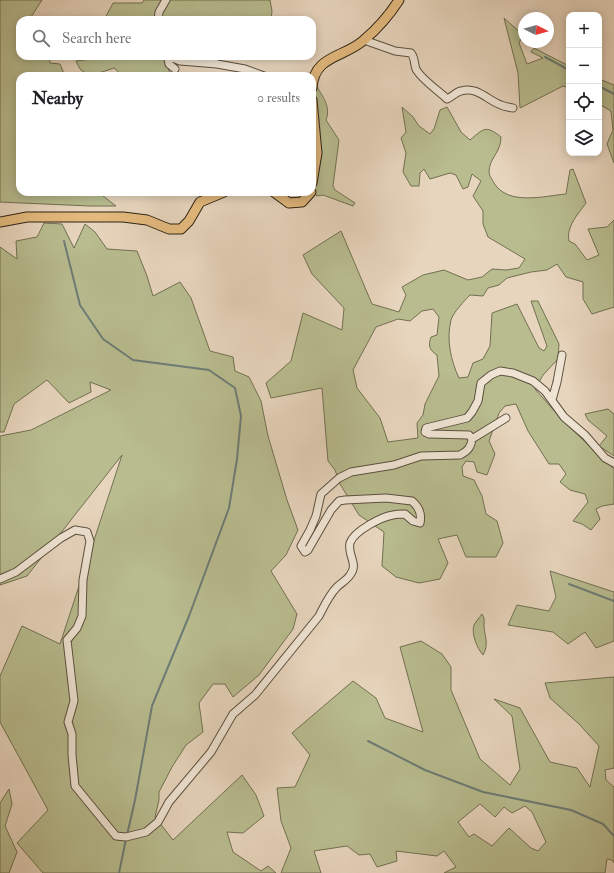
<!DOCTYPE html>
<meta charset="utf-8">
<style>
body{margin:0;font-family:"IM FELL Double Pica",serif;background:#f2f2f2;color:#202124}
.controls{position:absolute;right:12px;top:12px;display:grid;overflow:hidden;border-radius:8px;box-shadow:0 2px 10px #0003}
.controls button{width:36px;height:36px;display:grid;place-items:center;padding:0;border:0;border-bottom:1px solid #e0e0e0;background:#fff;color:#202124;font:20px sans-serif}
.compass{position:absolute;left:518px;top:12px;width:36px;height:36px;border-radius:50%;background:#fff;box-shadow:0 2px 10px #0003;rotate:96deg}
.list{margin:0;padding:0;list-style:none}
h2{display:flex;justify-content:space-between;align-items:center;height:52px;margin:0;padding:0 16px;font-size:17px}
h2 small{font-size:13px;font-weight:400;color:#757577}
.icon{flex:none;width:22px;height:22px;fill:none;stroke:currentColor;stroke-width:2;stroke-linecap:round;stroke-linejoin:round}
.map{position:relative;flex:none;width:614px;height:873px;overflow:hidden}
.search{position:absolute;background:#fff;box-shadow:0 2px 10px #0003;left:16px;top:16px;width:300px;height:44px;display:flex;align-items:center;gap:10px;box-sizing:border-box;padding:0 14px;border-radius:12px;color:#757577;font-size:15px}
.panel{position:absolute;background:#fff;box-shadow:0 2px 10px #0003;left:16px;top:72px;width:300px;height:124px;border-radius:12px}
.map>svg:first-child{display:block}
</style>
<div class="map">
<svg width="614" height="873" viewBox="0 0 614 873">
<rect width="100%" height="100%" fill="#e7d5bd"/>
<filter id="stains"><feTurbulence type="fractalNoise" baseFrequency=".005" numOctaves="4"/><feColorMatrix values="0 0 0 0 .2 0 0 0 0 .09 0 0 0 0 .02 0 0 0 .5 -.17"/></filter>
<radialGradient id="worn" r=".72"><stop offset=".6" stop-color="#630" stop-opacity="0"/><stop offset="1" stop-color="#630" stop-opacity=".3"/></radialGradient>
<!-- green -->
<path fill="#b8bc8f" stroke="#727052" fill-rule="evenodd" d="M0 0H42L29 20H20V56H49L50 63 60 64 65 76H20V192H98L116 206H90L0 202Z
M144 0H270L272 11 271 20H104L113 3H142Z
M504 18 523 35 519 43 527 64 543 58 531 52 534 48 569 66V88L563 86 520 108 518 73Z
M93 56H193L190 59 166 58 169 71 173 76H123L114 68C104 71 90 78 81 70 79 68 77 63 76 61L91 59Z
M599 79 614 85V163L607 144 613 130 611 111 599 104Z
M317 87C323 97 331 107 326 120L339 140 333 186 335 190 355 203 353 206 323 195 317 196 314 192 319 147 315 95Z
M402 107 413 117 419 126 430 134 434 129 440 110 447 107 461 132 470 140C484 128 486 125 501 137 501 153 489 158 489 172 489 176 492 179 494 183 508 206 544 196 566 194L570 170 573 169 586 203C578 214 566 227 569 241L575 244 587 260 599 255 588 229 607 227 614 220V307L592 314 583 299V282L566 277 557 264 547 270 531 272 507 278 499 285 488 288 483 296 470 295C464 301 453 313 451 320 446 340 451 361 459 378L468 377 473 363 483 359 490 346 492 313 517 304 539 348 544 351 547 346 531 301H538L559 344 558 359 543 375 535 389 565 423 614 469V504L602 506 596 509 600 519 591 530 582 524 573 521 588 502 585 494 570 490 560 482 566 474 559 464H549L528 431 516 404 505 406 499 413 489 441 495 454 487 475 477 472 474 462 466 461 462 467 463 476 474 480 482 496 486 514 497 521 503 543 496 557H466L457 535 438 539 448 563 440 579 419 583 396 577 382 566 384 532 359 515 340 484 335 470 328 461 322 388 271 398 266 383 291 361 303 313 342 330 344 308 312 274 303 255 341 231 372 304 399 312 406 295 402 287 423 275 444 270 468 280 482 277 492 269 506 270 519 268 525 259 488 237 483 224V211L473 196 481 181 472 174 468 187 463 189 456 175 450 173 430 179 424 169 420 173 419 186H411L403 172 406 153 401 138 406 132ZM433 309 439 317 437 335 431 337C428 345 429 350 437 355L439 376 425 404 423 415 417 423 418 438 388 442 380 418 357 388 353 370 376 327 398 319 410 321 422 311Z
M44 223 62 224 74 248 85 224 95 232 107 249 137 251 147 276 153 296 180 282 191 298 210 351 233 357 235 371 249 377 261 401 268 436 287 500 298 530 286 555 271 571 297 614 293 629 259 675 233 697 225 684H213L199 703 203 732 186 745 172 767 159 792V800L155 817 173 840 242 775 256 795 264 816 243 833 227 832 233 852 261 871 268 866 276 873H43L17 843 48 810 0 722V676L22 626 60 644 122 455 27 576 0 585V436L31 430 111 390 90 382 91 392 69 403 47 380 14 404 4 432H0V247L17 259 16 241 37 237Z
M608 409 614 414V456L599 446 607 436 588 420 585 414Z
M550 571 614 592V641L596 648 585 632 568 644 553 632 508 625 517 605 549 611 556 597Z
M482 614C485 619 484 621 484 627 485 637 489 645 483 655 477 648 471 634 474 625 476 621 480 617 482 614Z
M421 641 442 654 451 667V690L480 759 510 785 520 769 512 716 494 699 520 708 550 762 577 768 590 787 599 746 579 724 550 698 545 683 614 677V768L605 770 606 780 614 787V863L612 860 607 859 605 873H444L456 867 444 851 437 856 396 851 397 861 377 867 370 854 359 855 347 846 314 851 321 873H281L291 848 281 821 277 788 295 787 310 755 292 733 353 681 376 698 385 718 423 732 400 647ZM480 804 495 817 504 807 512 813 525 806 532 812 546 842 538 851 531 848 509 828 492 846 474 834 469 837 458 822Z
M9 789 12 804 5 826 17 852 9 873H0V803Z"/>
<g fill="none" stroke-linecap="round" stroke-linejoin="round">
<!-- stream -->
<path stroke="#6d7c76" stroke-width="2" d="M545 57 569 70
M599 86 614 94
M64 241 80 305 103 339 133 360 209 370 235 388 241 416 237 459 229 508 189 616 152 706 135 800 127 835
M569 584 614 601
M368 741 425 770 483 792 571 810 603 824 614 836
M119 873 126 839"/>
<!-- minor casing -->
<g stroke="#5c503f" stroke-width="9">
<path id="minor" d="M158 20 159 12 166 0
M364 40 395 51 411 53C415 58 414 64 416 69 421 79 439 91 447 99 452 97 456 92 461 91 477 86 487 100 501 105 505 107 509 107 513 108
M204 56 217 64 245 69 264 76
M175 69 169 64 168 59 170 57 180 61 217 64
M552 400 557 382 562 355
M472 439 506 418
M0 579 16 572 61 538 75 530 87 532 90 541 83 580 82 616 77 628 67 640 74 701 68 722 72 734V755L75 786 116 836 126 837 146 832 158 822 169 802 211 752 233 714 255 695 319 616C324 606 329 595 337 587 341 583 347 580 350 575 359 564 347 555 350 543 354 531 381 517 393 515 396 514 401 514 405 514L413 521 420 523C422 514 419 507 412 501L386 498 345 500 339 501 331 510 308 550 305 552 301 546 310 530 316 516 321 494 339 478 351 472 394 465 421 456 460 455C468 451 471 447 472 439L469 435 429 434 425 432 426 428 467 418 472 412 478 401 481 383 491 375 500 371 513 373 533 381 545 391 564 417 585 435 605 458 614 463"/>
</g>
<!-- major casing -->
<g stroke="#2d2315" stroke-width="11">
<path id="major" d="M312 88C314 55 344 58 364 40 377 29 390 14 399 0
M312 100 317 153 312 183
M274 192 289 203 302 202 311 192
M0 222 27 217H123L147 220 169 229H181L189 221 200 202 224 192"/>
</g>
<!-- minor -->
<use href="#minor" stroke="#efe4d4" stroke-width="7"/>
<!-- major -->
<use href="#major" stroke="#e4ba7e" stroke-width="9"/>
</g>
<rect width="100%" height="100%" filter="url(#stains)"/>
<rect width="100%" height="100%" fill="url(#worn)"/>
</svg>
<div class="controls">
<button>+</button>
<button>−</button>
<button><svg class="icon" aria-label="locate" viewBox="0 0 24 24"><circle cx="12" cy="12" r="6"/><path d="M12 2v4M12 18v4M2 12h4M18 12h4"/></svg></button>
<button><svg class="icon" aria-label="layers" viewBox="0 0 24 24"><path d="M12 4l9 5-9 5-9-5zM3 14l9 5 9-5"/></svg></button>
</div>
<svg class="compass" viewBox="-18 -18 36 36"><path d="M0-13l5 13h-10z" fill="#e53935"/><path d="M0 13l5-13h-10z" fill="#757577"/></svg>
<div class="search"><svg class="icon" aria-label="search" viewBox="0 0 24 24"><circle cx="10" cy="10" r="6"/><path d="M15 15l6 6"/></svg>Search here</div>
<section class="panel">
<h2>Nearby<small>0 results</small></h2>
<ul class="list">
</ul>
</section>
</div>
